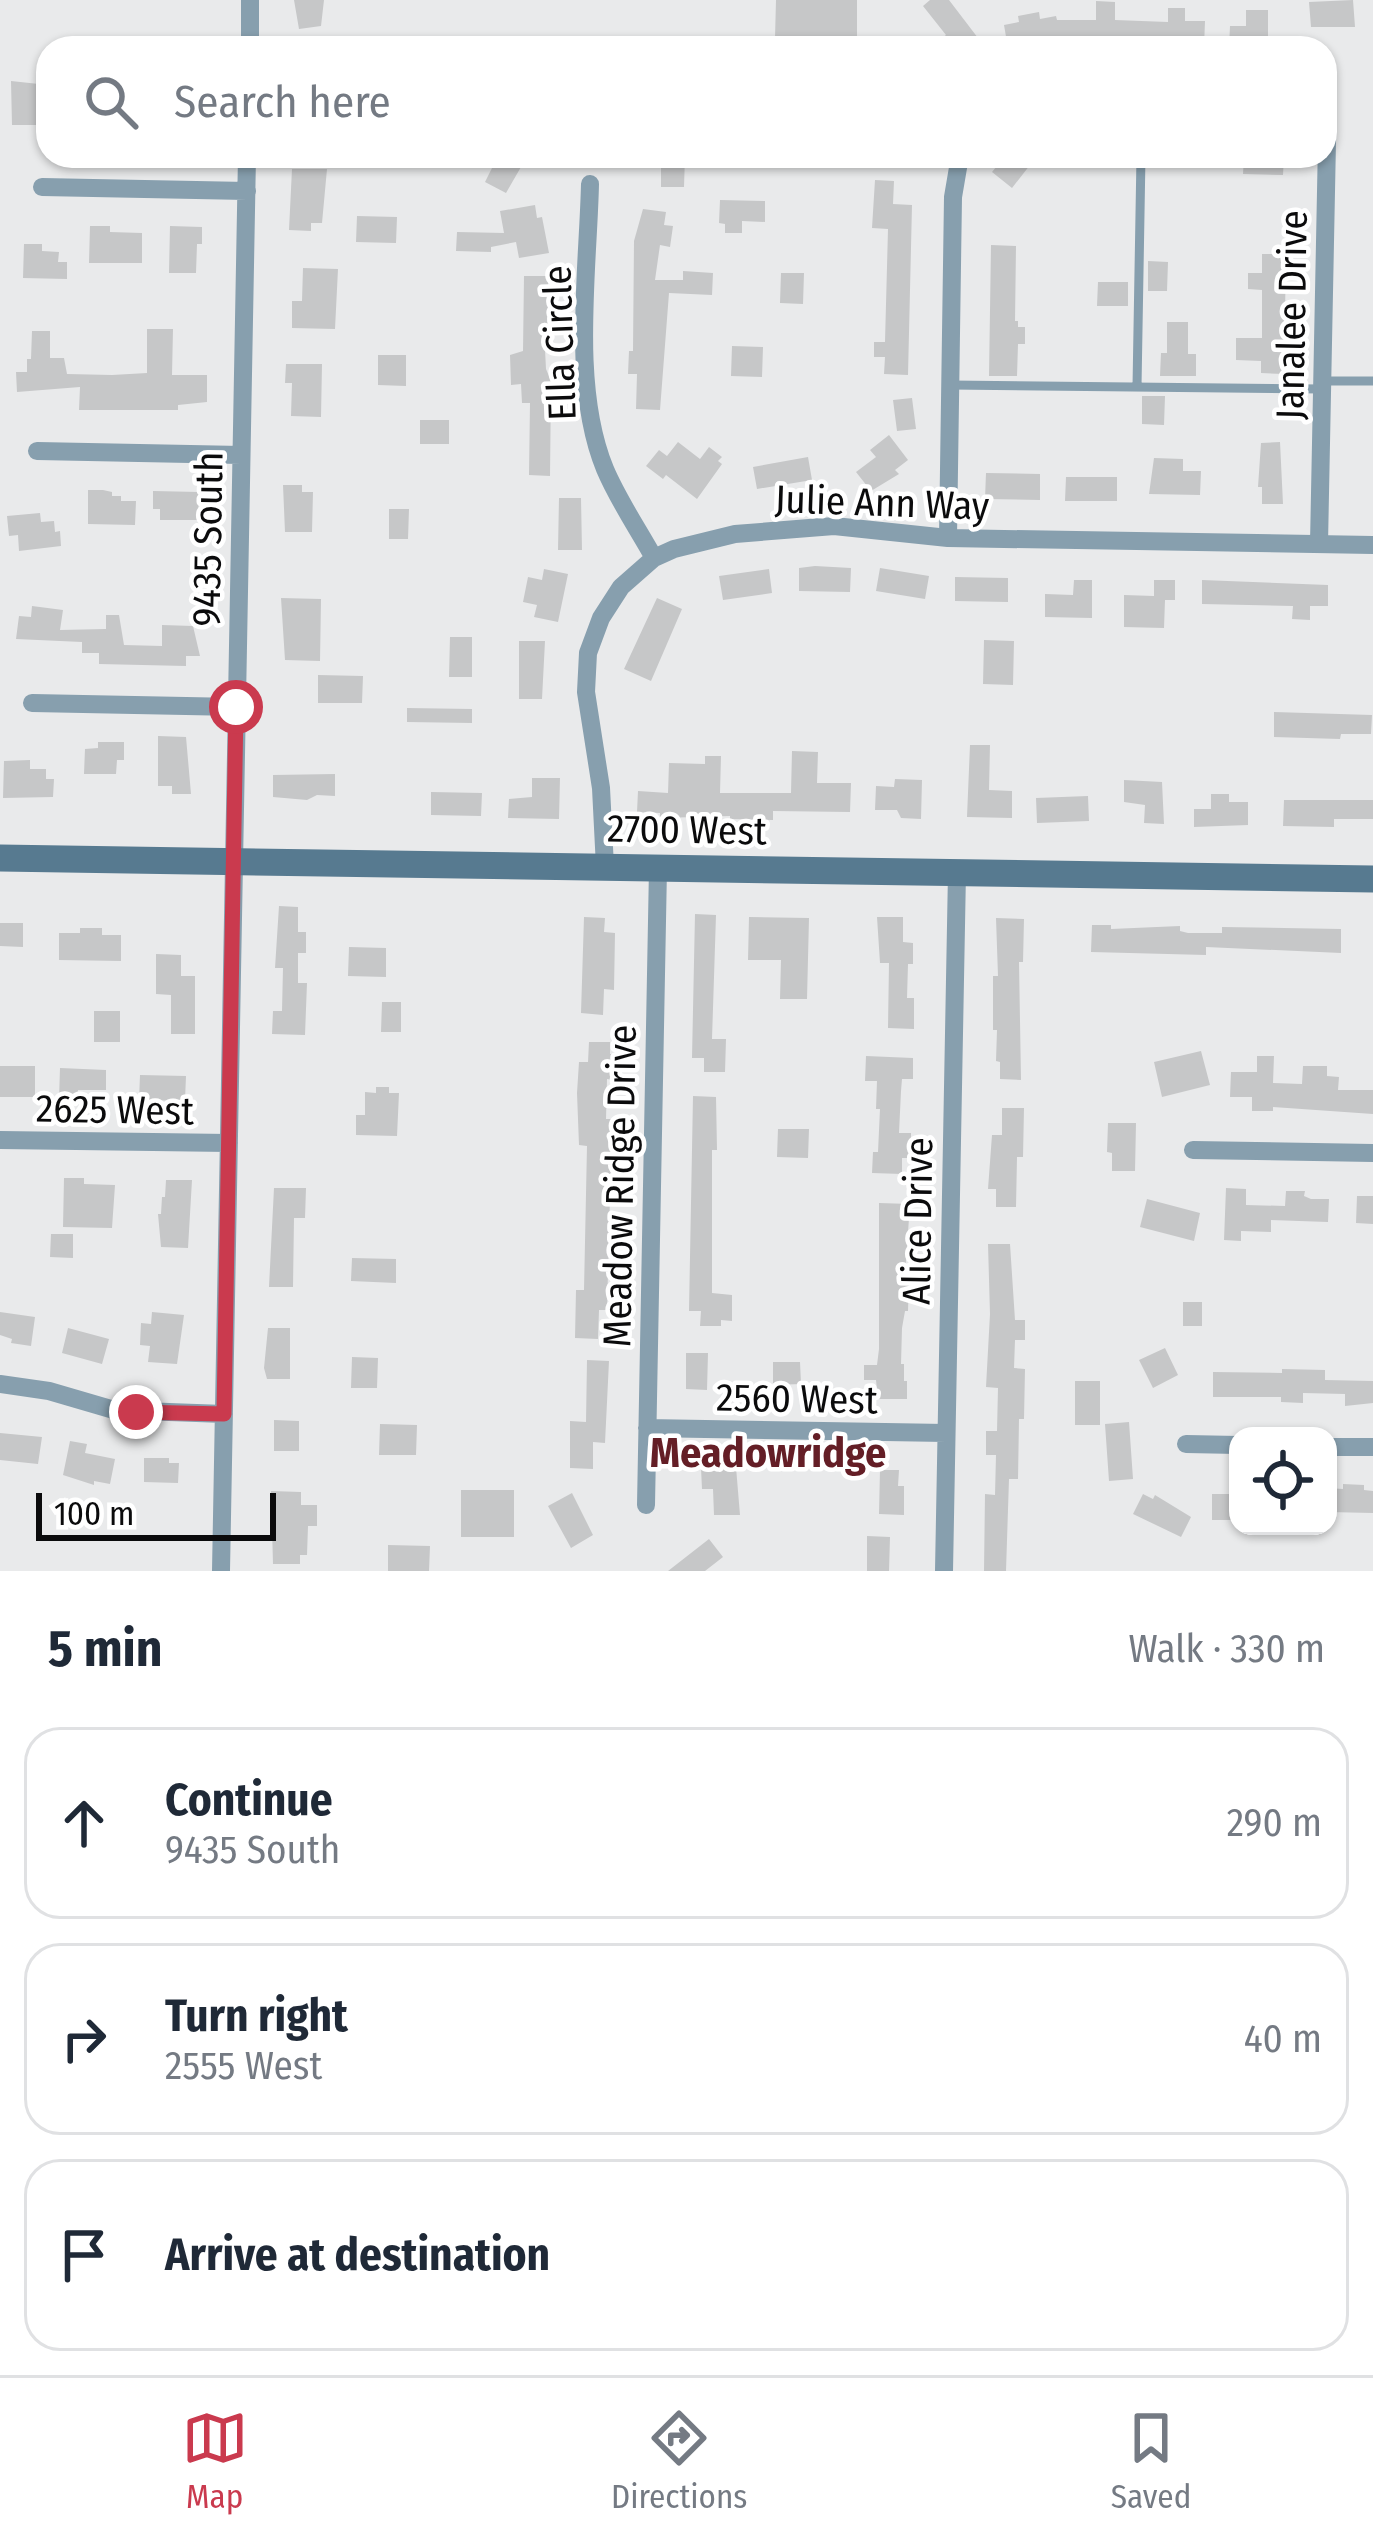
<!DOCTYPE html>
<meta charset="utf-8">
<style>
body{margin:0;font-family:"Fira Sans Condensed",sans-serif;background:#f2f2f3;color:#1f2937}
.controls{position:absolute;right:36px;bottom:36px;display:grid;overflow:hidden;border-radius:24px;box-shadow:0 3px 9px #0004}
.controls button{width:108px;height:108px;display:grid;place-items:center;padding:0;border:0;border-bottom:3px solid #e0e1e3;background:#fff;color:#1f2937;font:60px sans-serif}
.scale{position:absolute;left:36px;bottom:30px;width:240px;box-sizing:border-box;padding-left:12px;border:6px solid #0b0b0c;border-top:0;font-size:33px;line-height:42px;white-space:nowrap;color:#0b0b0c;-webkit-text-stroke:9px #fff;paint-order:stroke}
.stop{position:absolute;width:36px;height:36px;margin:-27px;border:9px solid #ca3a4e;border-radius:50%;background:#fff}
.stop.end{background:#ca3a4e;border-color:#fff;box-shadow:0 3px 12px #0008}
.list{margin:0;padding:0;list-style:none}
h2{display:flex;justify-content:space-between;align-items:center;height:156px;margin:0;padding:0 48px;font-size:51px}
h2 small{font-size:39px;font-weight:400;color:#747a83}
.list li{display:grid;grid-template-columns:78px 1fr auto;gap:36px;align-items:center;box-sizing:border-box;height:192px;margin:0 24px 24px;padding:0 24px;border:3px solid #e0e1e3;border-radius:36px}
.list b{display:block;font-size:45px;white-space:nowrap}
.list p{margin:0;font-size:39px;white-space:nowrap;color:#747a83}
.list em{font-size:39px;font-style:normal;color:#747a83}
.icon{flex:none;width:66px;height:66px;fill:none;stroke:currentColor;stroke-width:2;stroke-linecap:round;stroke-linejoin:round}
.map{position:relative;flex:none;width:1373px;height:1571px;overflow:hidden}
.search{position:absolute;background:#fff;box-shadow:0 3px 9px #0004;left:36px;right:36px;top:36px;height:132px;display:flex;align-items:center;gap:30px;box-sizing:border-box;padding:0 42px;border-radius:36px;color:#747a83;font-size:45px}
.sheet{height:804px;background:#fff}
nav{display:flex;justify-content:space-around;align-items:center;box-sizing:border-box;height:168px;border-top:3px solid #e0e1e3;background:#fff;font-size:33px;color:#747a83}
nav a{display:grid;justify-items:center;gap:6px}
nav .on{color:#ca3a4e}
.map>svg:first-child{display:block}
</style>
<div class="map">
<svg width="1373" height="1571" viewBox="0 0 1373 1571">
<rect width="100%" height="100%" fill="#e9eaeb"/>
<!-- building -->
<path fill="#c6c7c8" d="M294 0H324L321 26 299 29Z
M776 0H857V39L775 38Z
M930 0H949L978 38 965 48H929L946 35 923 6Z
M1353 0 1355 27H1311L1309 2Z
M1096 1 1115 2V20L1168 22V8H1185V21H1205L1204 47H1079V37L1008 48 1004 25 1019 22 1018 16 1039 12 1040 19 1056 16 1057 20H1096Z
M1246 10H1268V48H1229L1230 26H1246Z
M11 81 48 85V125H12Z
M498 156 525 160 506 193 485 182Z
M661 156H685L684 187H661Z
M1005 156H1037L1012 188 992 172Z
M1244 156H1284L1283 175 1243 174Z
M292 169H327L322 223H311V231L289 230Z
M875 180 894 181 893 204 912 205 908 375 884 374 885 357H874V342H885L888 229 872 228Z
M720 200 765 201V222L742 221V233H725V224L719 223Z
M535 205 537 218 542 217 549 253 519 258 516 242 491 247V252L456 251 457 232 504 233 500 211Z
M643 209 666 212 664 225 673 226 670 247 660 245 655 280H683V271L713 273 712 295 669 293 660 410 636 409 637 374H628L629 351H633L634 241Z
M357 216 397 217 396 243 356 242Z
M90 226H110V232L142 233V263H89Z
M170 226 202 227V244H197L196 273H169Z
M24 244H42V251L59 252 58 262H67V279L23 278Z
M991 245 1016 246 1015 321H1018V327H1025V344H1018L1017 376H989Z
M1262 254H1286L1284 374 1261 373V361L1236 360V338H1262V290L1248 289V273H1262Z
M1148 261 1168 262 1167 291H1148Z
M303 268 338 269 335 329 292 328V301H302Z
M781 273H804L803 304 780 303Z
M524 276H548V330H544L546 369 551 381 550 476 529 475 530 403H522L521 384 511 385 510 355 523 351Z
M1098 282H1128V306H1097Z
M1167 322H1188V354H1196V376H1160L1161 353H1167Z
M147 329H173L172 375H207V402L178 405V410H79L80 387 17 392 16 372H27V359H31L32 331H50V358H64L67 374 112 375 147 373Z
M732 346 763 347 762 377 731 376Z
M378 355H406V386L378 385Z
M286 364H322L321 417 291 416 292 383H285Z
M1142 396H1165L1164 425 1142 424Z
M912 398 916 429 897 431 893 400Z
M420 420H449V444H420Z
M889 435 908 460 895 470 899 474 871 491 856 472 876 457 870 450Z
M678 442 700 459 709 447 722 457 718 461 722 464 697 499 666 475 663 479 646 466 659 450 667 456Z
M1280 442 1283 504H1262V487H1258L1261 443Z
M808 457 812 480 757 489 753 467Z
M1154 458 1183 459V471H1201L1200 495 1149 494Z
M986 473 1040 474V500L985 499Z
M1066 477H1117V501H1065Z
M283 485H302V492H313L312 532H285Z
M88 490H103L112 492V496H121V501H136L135 525 88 524Z
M153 491 199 492 198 520H160V509H153Z
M559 498H581L582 550H558Z
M389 509H409L408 539H389Z
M40 513 41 522 54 521 55 532 60 531 61 546 19 551 18 535 9 536 7 516Z
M815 566 851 568 850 592 799 591V568Z
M880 568 929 576 925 599 876 591Z
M544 569 568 574 558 622 534 617 537 605 523 602 528 577 542 580Z
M769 569 772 593 723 600 719 576Z
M955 577 1008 578V602L955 601Z
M1074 580H1092V618L1045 617V594L1073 595Z
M1154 580H1175V600H1165L1164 628 1124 627V595L1154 596Z
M1202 580 1328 585V606H1310V620L1292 619 1293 606 1202 604Z
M281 598 321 599 320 661 285 660Z
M657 598 682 609 651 681 624 669Z
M32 606 63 610 60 630 106 629V615H119L124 645 162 646V625L193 626 200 656H186V666L99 664V653H82V642L16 639 19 616 31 617Z
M450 637H472V677H449Z
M984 640 1014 641 1013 685 983 684Z
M519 641H545L542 699H519Z
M318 675 363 676 362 703H318Z
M407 708 472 709V723L407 722Z
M1274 712 1372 715 1371 734H1341L1340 739 1274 737Z
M158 736 186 737 191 794H172V786H158Z
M98 742H124V760H117L116 774H84L85 749 98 748Z
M970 745H990L989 790 1012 791V818L967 817Z
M792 751 818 752 817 783H851L850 812 773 811V820L730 819V816L660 818V813L637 812 638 791 668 793 669 763 705 764V756H721L720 793H791Z
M30 760V769H46V779H54L53 797 3 798 4 761Z
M335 774V796L317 795 307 800 273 797V775Z
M532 778H560L559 819 508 818 509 799 532 797Z
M895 779 922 780 921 819 901 818 897 810H875L876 786 894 787Z
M1124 780 1162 782 1164 824 1144 823 1145 805 1124 802Z
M431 792 482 793 481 816 431 815Z
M1211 794H1229V802H1248V825L1194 827V809H1211Z
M1088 796 1089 821 1037 823 1036 798Z
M1284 800H1373V819H1334V827L1283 826Z
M279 906 298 907V932H306V953H298V983H307L305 1035 272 1034 273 1011H282L283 968H275Z
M695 914 716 915 712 1039H726L725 1072H704V1058H692Z
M584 917 605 918 604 932 615 933 614 990 604 989 603 1015 581 1013Z
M749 917 809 918 807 999H780L781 960H748Z
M877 917H903V942L913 943V964H908L907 998H914V1029L888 1028 889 963H880Z
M996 918 1024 919 1023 962H1019L1021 1080 1000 1079V1062L996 1061 997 1030H993V976H998Z
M0 923H23V947L0 946Z
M1092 925H1111V929L1180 926V931L1188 933H1222V927L1341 929V953L1206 947V955L1091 952Z
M80 928H102V935H121V961L59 960V933H80Z
M349 947 386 948V977L348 976Z
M156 954 181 955V976H195V1034H171V995L156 994Z
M382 1002H401V1032H381Z
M94 1011H120V1042H94Z
M589 1042H610V1054H613V1080L607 1079 606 1119H612L607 1310H599L598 1339 575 1338 576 1290H584L587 1146 579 1145 577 1093 579 1062H588Z
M1201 1051 1210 1085 1162 1097 1154 1062Z
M866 1056 913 1058V1079H902L901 1091 899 1133H911V1158H902V1174L872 1173 873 1152H878L880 1109H876L877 1081H865Z
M1257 1056H1274L1273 1083 1302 1084 1303 1066H1327V1076L1339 1077 1338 1090H1373V1114L1273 1107V1111H1252V1097H1230L1231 1072H1257Z
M0 1066H35V1097H0Z
M60 1068 106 1070V1090H78L77 1101 59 1100Z
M140 1075 186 1076 185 1100 139 1101Z
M376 1087H389V1093H399L397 1136 356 1135V1115H365V1092L376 1093Z
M693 1096 716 1097 717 1150H712V1293L732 1295V1321L721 1320V1326H700L701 1311H689Z
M1002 1108H1024L1023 1157H1017L1016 1207H996V1189H988L992 1135H1002Z
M1108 1123H1136L1135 1171H1112V1153L1107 1152Z
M778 1129H809L808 1158 777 1157Z
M64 1178H84V1184L115 1185 112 1228 63 1227Z
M166 1180H192L188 1248 161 1247 158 1214H161L162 1197H165Z
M274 1188H306L305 1218H294L293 1287H269Z
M1226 1188 1246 1189V1205L1285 1206 1286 1191H1305L1304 1196 1311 1199H1329L1328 1222 1271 1220V1232L1241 1231V1241L1224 1240Z
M1357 1196H1373V1224L1356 1223Z
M1147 1199 1200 1213 1194 1241 1140 1227Z
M879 1203 910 1204 905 1275H909L908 1311H905L902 1328 901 1364H904V1381H907V1399H878L876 1380H864V1365H877L879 1349Z
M51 1234H73V1258L50 1257Z
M988 1244H1010L1015 1320H1025V1340H1015L1014 1368 1025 1369 1024 1419H1019L1018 1479H1009L1006 1571H984L985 1494 995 1495 996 1455H986V1431H997L998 1388 986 1387 990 1314Z
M352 1258 396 1259V1283L351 1281Z
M1183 1302H1202V1326H1183Z
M0 1312 35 1317 31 1346 11 1343 12 1339 0 1335Z
M152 1312 184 1315 177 1364 148 1362 150 1346 140 1345 141 1323 151 1324Z
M68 1328 109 1339 102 1364 62 1353Z
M268 1328H290V1379H267L264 1368Z
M1165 1348 1178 1375 1153 1388 1139 1360Z
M686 1353H708L707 1390 686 1389Z
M352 1357 378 1358 377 1388H351Z
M587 1360 609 1361 605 1443 593 1442V1469L570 1468V1421L586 1422Z
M773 1362H800L801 1384 773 1385Z
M1282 1369 1325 1370V1380L1373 1381V1403L1345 1406V1394L1303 1393V1403L1281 1402V1397H1213V1372L1282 1373Z
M1075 1381H1100V1425H1075Z
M274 1420 299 1421V1451H274Z
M1129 1422 1133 1479 1109 1481 1105 1424Z
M380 1424 417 1425 416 1455H379Z
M0 1433 42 1437 38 1464 0 1460Z
M70 1441 87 1444 85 1453 115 1459 110 1484 94 1481V1485L63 1475Z
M144 1458H169V1463H179L178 1483 144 1482Z
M736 1467 740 1515H714L713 1489H702L701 1468Z
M880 1470H899L898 1486H904V1515L879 1514Z
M1343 1484 1364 1485V1490L1373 1491V1513L1328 1512V1488L1343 1489Z
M461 1490H514V1537H461Z
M271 1491 301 1492V1505H317V1526H308L307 1555H300V1564H273Z
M572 1493 593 1535 571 1548 548 1506Z
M1143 1494 1153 1499 1155 1495 1191 1517 1181 1537 1133 1514Z
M1212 1494H1238V1520H1212Z
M867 1536 890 1537 889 1571H867Z
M709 1539 723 1557 705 1571H668Z
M388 1545 430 1546 429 1571H388Z"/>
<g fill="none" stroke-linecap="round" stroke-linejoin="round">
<!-- lane -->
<path stroke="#879fae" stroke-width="9" d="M1324 381H1373
M950 385 1322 389
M1137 387 1141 156"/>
<!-- street -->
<path stroke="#879fae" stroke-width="18" d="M250 48V0
M590 184C588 271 571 387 605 469 618 500 638 529 654 558
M42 187 247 191
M37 451 241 455
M948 538 953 197 960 156
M1319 544 1328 91H1325
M32 703 237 707
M605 867 601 788 586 692 588 653 601 618 621 587 654 558 674 549 735 534 834 526 948 538 1373 545
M0 1140 229 1143
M1193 1150 1373 1153
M0 1384 49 1391 114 1410 224 1414
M647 1428 946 1433
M1186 1444 1238 1445
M1328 1447H1373
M646 1505 658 868
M221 1571 247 156
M944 1571 957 872"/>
<!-- secondary -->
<path stroke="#577a90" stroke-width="27" d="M0 858 1373 879"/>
</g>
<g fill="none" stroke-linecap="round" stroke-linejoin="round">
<!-- route -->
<path stroke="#ca3a4e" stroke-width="15" d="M136 1412 224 1414 236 707"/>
</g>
<g text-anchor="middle" stroke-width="9" stroke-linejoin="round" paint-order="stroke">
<!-- street labels -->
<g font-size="39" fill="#0b0b0c" stroke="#fff">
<text transform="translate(1291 315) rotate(-89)" y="14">Janalee Drive</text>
<text transform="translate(559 343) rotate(-92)" y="14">Ella Circle</text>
<text transform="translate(882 502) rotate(2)" y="14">Julie Ann Way</text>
<text transform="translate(207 539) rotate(-89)" y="14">9435 South</text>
<text transform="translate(687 829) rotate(1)" y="14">2700 West</text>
<text transform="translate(115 1109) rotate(1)" y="14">2625 West</text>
<text transform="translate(619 1186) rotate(-89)" y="14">Meadow Ridge Drive</text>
<text transform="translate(917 1221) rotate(-89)" y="14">Alice Drive</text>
<text transform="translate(797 1398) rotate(1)" y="14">2560 West</text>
</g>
<!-- neighbourhood labels -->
<g font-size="42" font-weight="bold" fill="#641e26" stroke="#fff">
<text x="768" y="1467">Meadowridge</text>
</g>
</g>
</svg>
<div class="controls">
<button><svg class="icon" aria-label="locate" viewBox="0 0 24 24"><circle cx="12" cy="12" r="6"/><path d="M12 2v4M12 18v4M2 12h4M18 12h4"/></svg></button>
</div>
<div class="scale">100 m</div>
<div class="stop" style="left:236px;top:707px"></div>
<div class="stop end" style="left:136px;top:1412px"></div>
<div class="search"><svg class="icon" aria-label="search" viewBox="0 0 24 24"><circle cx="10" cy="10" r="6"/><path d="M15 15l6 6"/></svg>Search here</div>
</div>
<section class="sheet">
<h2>5 min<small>Walk · 330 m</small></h2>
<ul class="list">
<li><svg class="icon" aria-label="ahead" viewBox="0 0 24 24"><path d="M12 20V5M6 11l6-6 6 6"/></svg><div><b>Continue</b><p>9435 South</p></div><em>290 m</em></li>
<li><svg class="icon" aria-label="right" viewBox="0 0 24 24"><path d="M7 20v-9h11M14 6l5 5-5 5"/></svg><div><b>Turn right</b><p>2555 West</p></div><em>40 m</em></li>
<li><svg class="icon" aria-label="arrive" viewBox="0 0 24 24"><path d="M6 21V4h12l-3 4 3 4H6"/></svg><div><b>Arrive at destination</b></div></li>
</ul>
</section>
<nav>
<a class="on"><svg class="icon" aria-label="map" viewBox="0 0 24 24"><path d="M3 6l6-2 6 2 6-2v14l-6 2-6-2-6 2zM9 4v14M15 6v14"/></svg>Map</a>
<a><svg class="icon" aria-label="directions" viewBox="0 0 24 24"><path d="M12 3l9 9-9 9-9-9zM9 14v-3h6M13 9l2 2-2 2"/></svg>Directions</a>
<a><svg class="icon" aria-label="saved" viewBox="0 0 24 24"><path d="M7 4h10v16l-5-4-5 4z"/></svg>Saved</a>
</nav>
